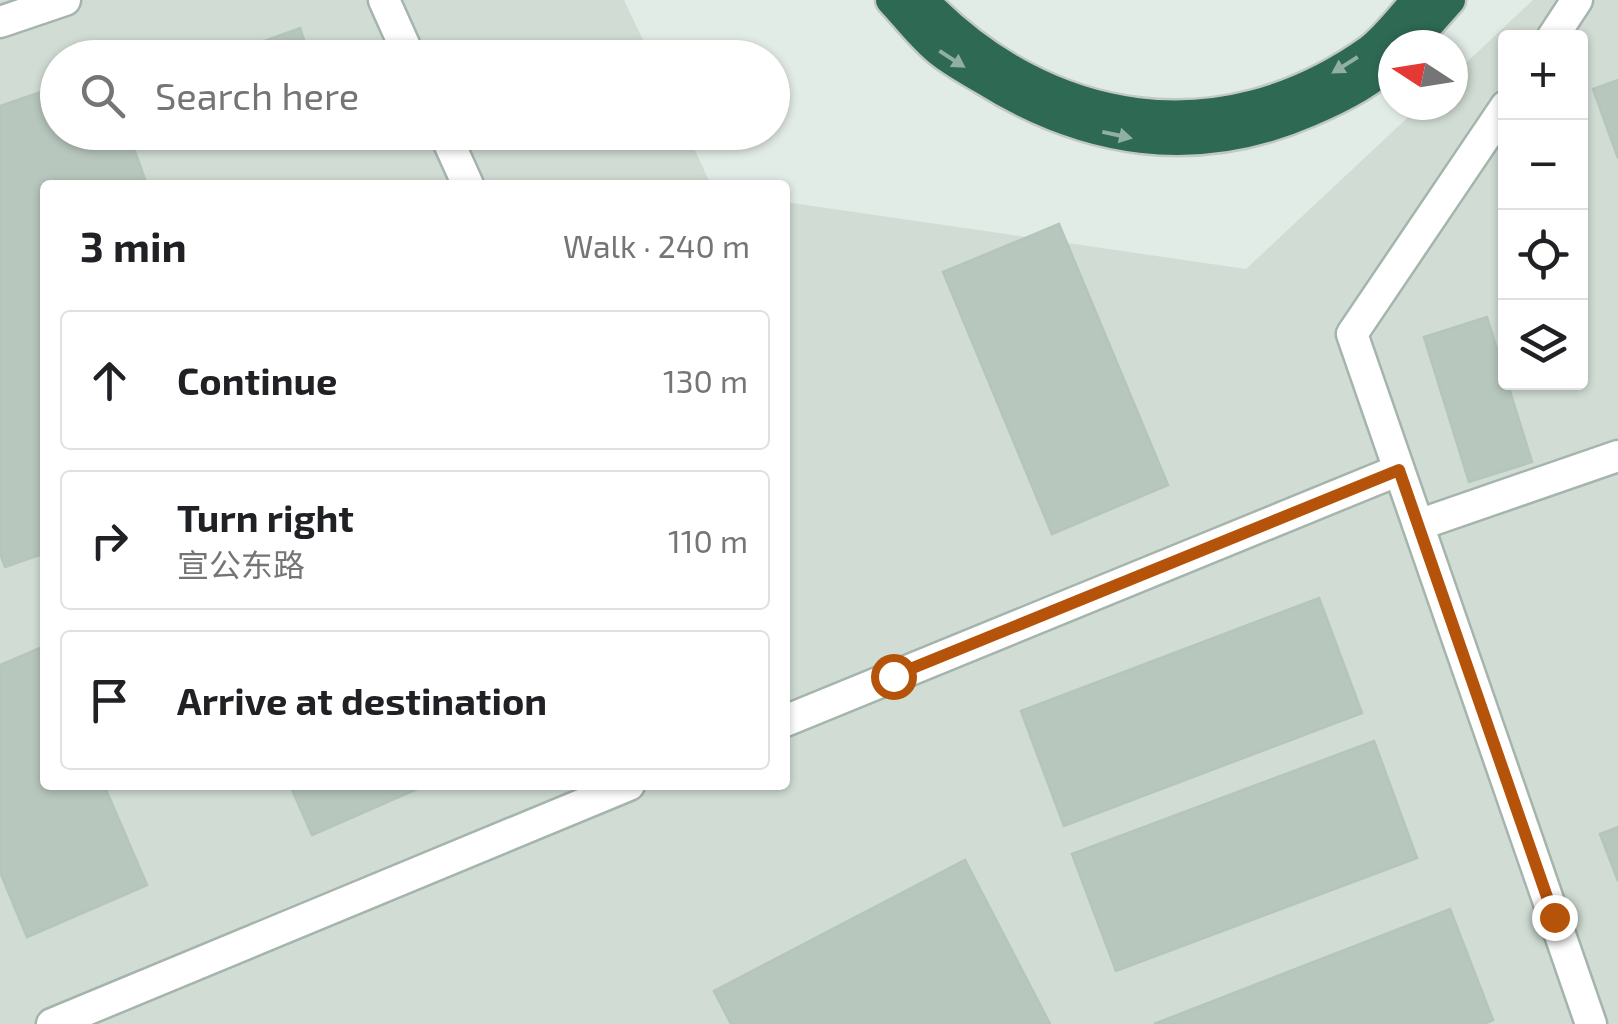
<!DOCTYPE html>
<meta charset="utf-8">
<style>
body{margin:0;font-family:"Exo 2","Noto Sans SC",sans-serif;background:#f6f6f6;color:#202124}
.controls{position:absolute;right:30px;top:30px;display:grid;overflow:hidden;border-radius:10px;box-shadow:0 2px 8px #0004}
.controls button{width:90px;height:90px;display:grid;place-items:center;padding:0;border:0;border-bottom:2px solid #e0e0e0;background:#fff;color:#202124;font:50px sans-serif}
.compass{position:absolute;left:1378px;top:30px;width:90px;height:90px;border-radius:50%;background:#fff;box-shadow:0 2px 8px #0004;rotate:282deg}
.stop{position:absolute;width:30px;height:30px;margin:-22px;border:8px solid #b45309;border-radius:50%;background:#fff}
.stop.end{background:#b45309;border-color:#fff;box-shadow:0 2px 10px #0008}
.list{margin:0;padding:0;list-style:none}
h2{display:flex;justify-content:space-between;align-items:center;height:130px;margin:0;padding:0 40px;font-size:42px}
h2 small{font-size:32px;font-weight:400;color:#757577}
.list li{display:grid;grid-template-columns:65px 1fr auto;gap:30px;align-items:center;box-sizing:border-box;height:140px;margin:0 20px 20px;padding:0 20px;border:2px solid #e0e0e0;border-radius:10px}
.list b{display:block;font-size:38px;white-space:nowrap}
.list p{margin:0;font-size:32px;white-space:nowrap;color:#757577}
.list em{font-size:32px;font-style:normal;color:#757577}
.icon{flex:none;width:55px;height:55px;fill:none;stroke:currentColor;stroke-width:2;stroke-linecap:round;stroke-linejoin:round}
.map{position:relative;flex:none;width:1618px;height:1024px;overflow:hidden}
.search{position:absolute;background:#fff;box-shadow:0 2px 8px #0004;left:40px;top:40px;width:750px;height:110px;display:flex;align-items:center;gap:25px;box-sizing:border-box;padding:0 35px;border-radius:55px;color:#757577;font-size:38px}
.panel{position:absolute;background:#fff;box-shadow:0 2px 8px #0004;left:40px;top:180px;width:750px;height:610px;border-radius:10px}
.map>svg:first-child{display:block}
</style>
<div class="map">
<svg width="1618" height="1024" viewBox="0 0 1618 1024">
<rect width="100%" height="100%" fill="#e2ece6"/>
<!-- built -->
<path fill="#d0dcd4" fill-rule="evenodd" d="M0 0H624L651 57 58 58V132L687 133 711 185H45V785H785V202L1246 269 1421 105H1453V75L1533 0H1618V1024H0ZM1506 38H1580V382H1506Z"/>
<!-- building -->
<path fill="#b7c7be" stroke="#b4c5bc" stroke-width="2.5" d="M300 28 310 58H218Z
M1618 80V158L1593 89Z
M58 86V132H128L147 185H45V553L5 567 0 553V106Z
M217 132H265L223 148Z
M1059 224 1168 485 1052 534 943 272Z
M1487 317 1532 462 1469 482 1424 337Z
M1319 598 1362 713 1064 826 1021 711Z
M45 646V785H104L147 885 27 937 0 872V665Z
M1374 741 1417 858 1116 971 1072 854Z
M290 785H426L312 835Z
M1618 827V881L1600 834Z
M965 860 1050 1024H731L714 991Z
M1450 909 1493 1020 1484 1024H1154Z"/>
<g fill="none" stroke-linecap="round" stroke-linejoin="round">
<!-- minor casing -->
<g stroke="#a5b4ac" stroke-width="35">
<path id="minor" d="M384 0 410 58
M0 22 65 0
M1552 38 1577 0
M1506 106 1352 334 1591 1024
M444 132 468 185
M1418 525 1618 456
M785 721 1399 470
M52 1024 629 785"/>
</g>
<!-- highway casing -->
<g stroke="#c1c9c6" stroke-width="35">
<path id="highway" d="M891 0C906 16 921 36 938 50 951 61 968 70 983 79 1085 143 1195 161 1308 112 1337 100 1371 83 1393 61
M923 0C1047 129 1221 156 1370 50 1387 37 1402 16 1417 0
M1410 45 1450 0"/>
</g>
<!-- minor -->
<use href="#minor" stroke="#fff" stroke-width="30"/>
<!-- highway -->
<use href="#highway" stroke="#2e6954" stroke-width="30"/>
</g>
<!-- one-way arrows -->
<defs><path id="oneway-solid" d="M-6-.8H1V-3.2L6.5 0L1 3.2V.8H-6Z" transform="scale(2.5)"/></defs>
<g fill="#90b0a4">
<use href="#oneway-solid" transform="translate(952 59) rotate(33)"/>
<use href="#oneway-solid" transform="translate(1345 65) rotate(148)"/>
<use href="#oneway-solid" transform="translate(1117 135) rotate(12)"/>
</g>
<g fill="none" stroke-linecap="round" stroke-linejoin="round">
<!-- route -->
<path stroke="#b45309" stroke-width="12" d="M893 676 1399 470 1554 917"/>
</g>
</svg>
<div class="controls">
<button>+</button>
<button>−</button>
<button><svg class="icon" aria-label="locate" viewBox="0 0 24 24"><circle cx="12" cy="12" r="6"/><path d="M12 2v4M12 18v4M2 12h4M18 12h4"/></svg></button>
<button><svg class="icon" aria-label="layers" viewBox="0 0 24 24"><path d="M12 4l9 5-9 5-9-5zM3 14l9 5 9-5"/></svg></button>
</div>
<svg class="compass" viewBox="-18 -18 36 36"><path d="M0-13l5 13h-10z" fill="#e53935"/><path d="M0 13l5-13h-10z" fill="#757577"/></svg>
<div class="stop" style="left:893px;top:676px"></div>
<div class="stop end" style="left:1554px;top:917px"></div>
<div class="search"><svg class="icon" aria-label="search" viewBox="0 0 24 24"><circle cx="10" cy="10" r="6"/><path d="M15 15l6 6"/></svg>Search here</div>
<section class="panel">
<h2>3 min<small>Walk · 240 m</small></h2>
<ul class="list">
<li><svg class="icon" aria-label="ahead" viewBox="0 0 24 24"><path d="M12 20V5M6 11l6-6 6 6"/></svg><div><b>Continue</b></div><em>130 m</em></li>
<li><svg class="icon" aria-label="right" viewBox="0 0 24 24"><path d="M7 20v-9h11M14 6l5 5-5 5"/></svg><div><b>Turn right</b><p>宣公东路</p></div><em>110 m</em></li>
<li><svg class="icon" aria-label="arrive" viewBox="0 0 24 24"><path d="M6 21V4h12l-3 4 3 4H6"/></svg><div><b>Arrive at destination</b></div></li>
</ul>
</section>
</div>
